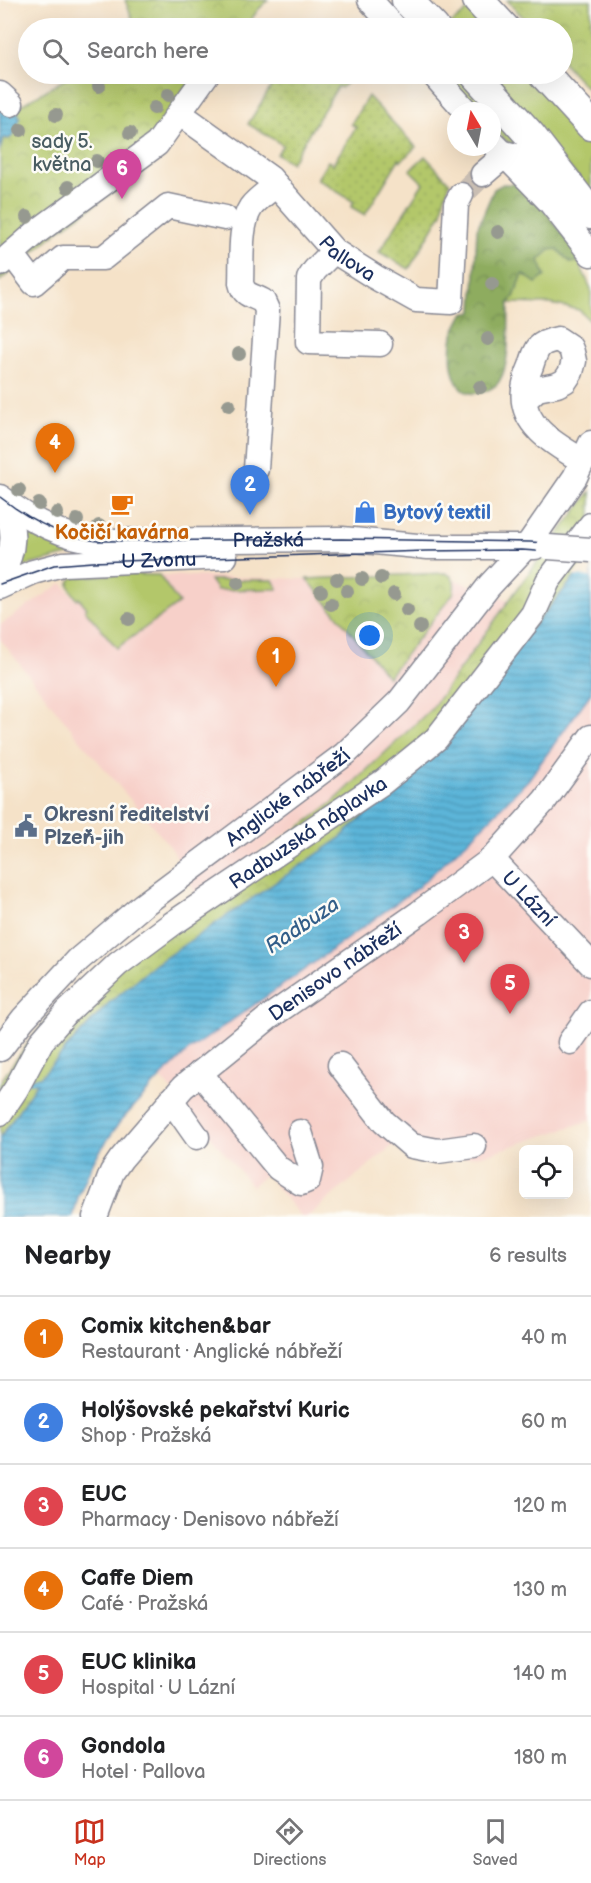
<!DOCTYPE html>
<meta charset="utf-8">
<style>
body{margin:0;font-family:"Balsamiq Sans",sans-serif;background:#f6f6f6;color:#202124}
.controls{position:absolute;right:18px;bottom:18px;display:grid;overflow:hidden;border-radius:9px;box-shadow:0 6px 24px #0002}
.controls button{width:54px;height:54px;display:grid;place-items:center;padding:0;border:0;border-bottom:2px solid #e0e0e0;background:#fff;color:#202124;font:30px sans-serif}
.compass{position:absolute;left:447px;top:102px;width:54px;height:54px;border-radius:50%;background:#fff;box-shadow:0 6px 24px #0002;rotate:350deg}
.you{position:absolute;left:370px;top:636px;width:21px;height:21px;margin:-15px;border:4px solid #fff;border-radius:50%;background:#1a73e8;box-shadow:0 0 0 9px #1a73e833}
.badge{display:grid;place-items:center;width:39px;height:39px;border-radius:50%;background:#c8321e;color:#fff;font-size:20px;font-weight:700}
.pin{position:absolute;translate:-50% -50px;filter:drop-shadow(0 2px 3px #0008)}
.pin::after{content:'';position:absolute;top:32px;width:21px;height:18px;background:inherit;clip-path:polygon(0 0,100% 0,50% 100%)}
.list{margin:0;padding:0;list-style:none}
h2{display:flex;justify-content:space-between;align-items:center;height:78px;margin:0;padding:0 24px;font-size:26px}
h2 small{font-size:20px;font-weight:400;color:#757577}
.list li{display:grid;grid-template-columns:39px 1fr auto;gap:18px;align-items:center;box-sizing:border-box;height:84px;padding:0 24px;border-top:2px solid #e0e0e0}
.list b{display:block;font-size:22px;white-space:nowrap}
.list p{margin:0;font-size:20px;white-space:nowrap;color:#757577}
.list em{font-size:20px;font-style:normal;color:#757577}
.icon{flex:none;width:33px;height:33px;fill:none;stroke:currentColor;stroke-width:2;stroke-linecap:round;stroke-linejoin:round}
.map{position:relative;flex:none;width:591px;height:1217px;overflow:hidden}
.search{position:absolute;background:#fff;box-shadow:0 6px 24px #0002;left:18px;right:18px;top:18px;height:66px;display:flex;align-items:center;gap:15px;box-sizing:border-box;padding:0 21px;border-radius:33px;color:#757577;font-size:22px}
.sheet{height:582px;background:#fff}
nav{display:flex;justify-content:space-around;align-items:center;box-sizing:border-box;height:84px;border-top:2px solid #e0e0e0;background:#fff;font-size:16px;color:#757577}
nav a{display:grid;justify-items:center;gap:3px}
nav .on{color:#c8321e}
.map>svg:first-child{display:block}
</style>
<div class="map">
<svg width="591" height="1217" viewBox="0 0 591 1217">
<defs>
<pattern id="forest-crowns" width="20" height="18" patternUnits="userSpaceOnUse" patternTransform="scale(1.5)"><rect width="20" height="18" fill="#8eac5f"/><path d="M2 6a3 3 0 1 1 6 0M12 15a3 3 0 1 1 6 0" fill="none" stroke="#738c52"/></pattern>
<pattern id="park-crowns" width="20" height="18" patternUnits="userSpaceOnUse" patternTransform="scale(1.5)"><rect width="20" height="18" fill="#b3c76b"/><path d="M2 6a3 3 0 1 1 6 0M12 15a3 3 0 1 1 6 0" fill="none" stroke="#99ab5f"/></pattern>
<pattern id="garden-dots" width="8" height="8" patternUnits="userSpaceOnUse" patternTransform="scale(1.5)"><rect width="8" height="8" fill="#b3c76b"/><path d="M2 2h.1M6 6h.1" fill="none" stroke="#99ab5f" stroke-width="1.8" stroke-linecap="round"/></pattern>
<pattern id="water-rules" width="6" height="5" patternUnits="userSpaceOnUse" patternTransform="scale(1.5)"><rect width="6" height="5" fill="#5cb5d9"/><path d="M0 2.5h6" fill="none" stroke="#4b94b3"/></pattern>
</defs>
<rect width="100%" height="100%" fill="#fdfcf7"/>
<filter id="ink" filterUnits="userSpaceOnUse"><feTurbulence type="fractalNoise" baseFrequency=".0167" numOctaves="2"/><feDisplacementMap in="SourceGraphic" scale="12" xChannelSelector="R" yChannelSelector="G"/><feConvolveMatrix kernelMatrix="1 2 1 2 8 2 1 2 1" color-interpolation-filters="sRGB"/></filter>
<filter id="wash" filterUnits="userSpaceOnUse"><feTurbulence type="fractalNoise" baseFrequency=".008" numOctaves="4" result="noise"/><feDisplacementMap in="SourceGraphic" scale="24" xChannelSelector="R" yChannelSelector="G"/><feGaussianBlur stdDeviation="1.35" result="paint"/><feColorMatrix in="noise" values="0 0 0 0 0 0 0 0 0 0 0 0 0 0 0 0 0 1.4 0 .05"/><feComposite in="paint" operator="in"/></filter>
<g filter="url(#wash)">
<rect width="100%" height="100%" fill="#f5e2c8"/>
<!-- built -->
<path fill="#f7d0c9" d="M445 573 450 575 453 579 509 600 432 708 332 803 196 894 173 850 80 740 0 639V625L62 583 76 600 79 598 88 608 85 611 117 648 179 603 159 575 302 579Z
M591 693V1120L488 1154 426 1163 422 1158 397 1142 307 1217H301L266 1174 252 1186 193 1115 160 1078 188 1051 297 975 417 888 475 834 529 779Z"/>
<!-- grass -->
<path fill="#b3c76b" stroke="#677b64" stroke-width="1.5" d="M468 10 485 28H446Z
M443 74H461L538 159 505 140 492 127V111H478Z
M486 74H526L591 143V192Z
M518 180 576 256 591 289V322L579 310 551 304 509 303 511 185Z
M20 521 100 547 17 568Z
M122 574 159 575 179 603 117 648 85 610 87 608 79 598 77 599C72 592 63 582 75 577Z
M210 580H273L278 589 217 590Z"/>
<!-- forest -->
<path fill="url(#forest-crowns)" stroke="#546e5e" stroke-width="1.5" d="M503 184 526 185 576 252 577 262 571 263 557 249 550 250 539 260 545 276 536 283 523 274 514 297 509 303C508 324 511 362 500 380 498 385 491 389 486 391 450 405 449 358 453 335 455 328 460 320 463 314L473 312 477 229 494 189Z"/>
<!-- park -->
<path fill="url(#park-crowns)" stroke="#677b64" stroke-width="1.5" d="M125 0H268L257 11 246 28H136Z
M507 0H591V93L563 62 562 28H533Z
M74 74H218L173 139 162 158 61 229 0 281V105L16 108Z
M591 491V558L532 628 399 776 391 791 338 840 156 964 110 1002 66 1048 0 1138V1083L11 1066 49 1016 332 803 432 708 523 581Z
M445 573C455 576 456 585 453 594L388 677 307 579Z"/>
<!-- garden -->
<path fill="url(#garden-dots)" stroke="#677b64" stroke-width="1.5" d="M279 74H346L351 78 341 88 338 86 291 163 277 154 283 145 248 124Z
M368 96 416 147 401 161 399 159 365 215 351 207 354 202 317 179 328 161 333 164 356 127 351 124Z
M425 156 450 183 444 199 442 213 409 269 379 252 423 183 410 170Z"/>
<!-- water -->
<path fill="url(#water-rules)" stroke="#3c729c" stroke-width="1.5" d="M0 105 16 108 20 118 13 136 8 139 4 137 0 150Z
M591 558V693L529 779 475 834 417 888 297 975 188 1051 160 1078 119 1123 94 1160 78 1197 73 1217H0V1138L37 1083H27L30 1078 40 1077 110 1002 156 964 338 840 391 791 399 776 532 628Z"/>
<!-- pier -->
<path fill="#f5e2c8" d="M591 555V577L572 576 589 556Z"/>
</g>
<g filter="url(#ink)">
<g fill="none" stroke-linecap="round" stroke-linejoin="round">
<!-- minor-tunnel -->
<path stroke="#c9beb3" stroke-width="24" stroke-dasharray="24 12" stroke-linecap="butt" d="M461 195 483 174"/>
<!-- minor casing -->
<g stroke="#888893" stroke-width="27">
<g id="minor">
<path d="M370 0 395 28"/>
<path d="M433 74 466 111"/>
<path d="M0 94 11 104"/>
<path id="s1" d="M179 113 270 178 334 251 375 277 416 300 451 302 456 204 461 195"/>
<path d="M492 142 551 203 591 254"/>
<path d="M483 174 504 156"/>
<path d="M334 251 315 270 309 279 308 342 380 344"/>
<path d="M12 254 34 283 63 258H103L168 206 225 218"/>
<path d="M0 264 38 231 157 144 207 74"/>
<path d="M524 401 537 389 557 385 565 381 571 372 574 361 572 352 570 347 558 339C538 343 537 347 531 366 528 373 525 381 524 389 519 425 556 445 583 461"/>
<path d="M256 469 267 310 263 301C252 295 244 296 241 283 242 261 239 225 251 207 258 198 268 192 276 185"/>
<path d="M0 497C28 519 62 537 98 541L342 539 428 547H535"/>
<path d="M0 501C18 527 15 551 0 577"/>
<path d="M0 587 33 572 63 564 225 557"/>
<path id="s2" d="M492 859 591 964"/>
<path d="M570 1042 591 1012"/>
<path id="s3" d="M0 1049 23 1019 78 960 143 905 345 754 399 702 489 586 530 542 575 477 591 443"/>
<path d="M340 1065 384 1122 412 1146 438 1151 474 1146"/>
<path d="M200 1073 278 1168 301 1183 308 1180 311 1167 300 1132"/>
<path d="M171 1100 197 1137"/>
<path id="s4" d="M0 1113 16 1089 41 1042 67 1012 118 964 172 924 383 782 436 739 533 614 548 581 591 525"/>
<path id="s5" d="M95 1217 112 1172 121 1159 183 1087 268 1018 419 913 492 859 545 800 591 737"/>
</g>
</g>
<!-- major casing -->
<g stroke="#888893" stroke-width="33">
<path id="major" d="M407 0 434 28
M478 0 504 28
M475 74 530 135 591 214
M544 74 591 125
M504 156 527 162 560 177"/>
</g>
<!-- minor -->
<use href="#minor" stroke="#fff" stroke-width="24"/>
<!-- major -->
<use href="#major" stroke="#fff" stroke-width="30"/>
<!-- tram -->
<g stroke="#1b2f5e" stroke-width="1.5">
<path id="s6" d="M0 497C28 519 62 537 98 541L342 539 530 542 591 546"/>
<path id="s7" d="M0 584 54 565 93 562 425 551 522 550 591 555"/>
</g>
<!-- minor-bridge casing -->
<g stroke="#888893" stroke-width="27" stroke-linecap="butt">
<path id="minor-bridge" d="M548 547 591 550"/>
</g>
<!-- minor-bridge -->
<use href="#minor-bridge" stroke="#fff" stroke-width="24"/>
</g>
<!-- trees -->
<g fill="#969990">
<circle cx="99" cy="86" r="7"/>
<circle cx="168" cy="95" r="7"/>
<circle cx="154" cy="108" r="7"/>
<circle cx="56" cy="115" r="7"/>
<circle cx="21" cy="130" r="7"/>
<circle cx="130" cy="133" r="7"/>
<circle cx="97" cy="161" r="7"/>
<circle cx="68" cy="187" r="7"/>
<circle cx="27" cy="217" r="7"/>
<circle cx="498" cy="232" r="7"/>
<circle cx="492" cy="284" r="7"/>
<circle cx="488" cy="339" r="7"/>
<circle cx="239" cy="354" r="7"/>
<circle cx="480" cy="387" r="7"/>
<circle cx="229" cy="405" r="7"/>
<circle cx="19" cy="490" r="7"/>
<circle cx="39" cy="504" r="7"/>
<circle cx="57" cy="513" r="7"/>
<circle cx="77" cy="520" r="7"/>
<circle cx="99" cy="526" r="7"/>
<circle cx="381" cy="578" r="7"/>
<circle cx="337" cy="579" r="7"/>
<circle cx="362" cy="579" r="7"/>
<circle cx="238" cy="583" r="7"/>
<circle cx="321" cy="591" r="7"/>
<circle cx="347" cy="591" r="7"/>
<circle cx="394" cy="594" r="7"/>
<circle cx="331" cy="604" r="7"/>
<circle cx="407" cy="610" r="7"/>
<circle cx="129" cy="619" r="7"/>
<circle cx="420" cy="627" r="7"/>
</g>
</g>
<!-- icons -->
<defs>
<g id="cafe-bare" transform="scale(1.8)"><path d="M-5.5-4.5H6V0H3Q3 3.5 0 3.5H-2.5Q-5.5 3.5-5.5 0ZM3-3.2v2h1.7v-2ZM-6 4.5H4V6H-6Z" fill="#e8710a" stroke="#fdfcf7" stroke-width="2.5" paint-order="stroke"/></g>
<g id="shop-bare" transform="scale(1.8)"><path d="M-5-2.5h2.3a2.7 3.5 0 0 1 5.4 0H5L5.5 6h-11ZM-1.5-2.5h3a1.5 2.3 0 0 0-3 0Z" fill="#3f7fe0" stroke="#fdfcf7" stroke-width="2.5" paint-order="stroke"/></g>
<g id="civic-bare" transform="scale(1.8)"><path d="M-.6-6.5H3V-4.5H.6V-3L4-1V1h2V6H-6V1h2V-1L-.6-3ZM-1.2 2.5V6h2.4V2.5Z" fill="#5c6f8a" stroke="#fdfcf7" stroke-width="2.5" paint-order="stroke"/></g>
</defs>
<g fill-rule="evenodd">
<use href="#cafe-bare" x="122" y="504"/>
<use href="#shop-bare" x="365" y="512"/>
<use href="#civic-bare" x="26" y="826"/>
</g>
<g text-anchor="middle" stroke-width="5" stroke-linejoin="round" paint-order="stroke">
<!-- park labels -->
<g font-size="20" fill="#495d62" stroke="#fdfcf7">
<text x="62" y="148">sady 5.<tspan x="62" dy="23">května</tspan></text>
</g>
<!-- street labels -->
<g font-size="20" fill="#1b2f5e" stroke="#fdfcf7">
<text dy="7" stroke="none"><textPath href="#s1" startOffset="224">Pallova</textPath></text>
<text dy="7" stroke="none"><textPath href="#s6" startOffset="279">Pražská</textPath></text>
<text dy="7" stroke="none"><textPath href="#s7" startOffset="162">U Zvonu</textPath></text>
<text dy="7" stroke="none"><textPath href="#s3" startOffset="384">Anglické nábřeží</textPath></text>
<text dy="7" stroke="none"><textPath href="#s4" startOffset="423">Radbuzská náplavka</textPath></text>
<text dy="7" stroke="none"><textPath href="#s2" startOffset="54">U Lázní</textPath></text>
<text dy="7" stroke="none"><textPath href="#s5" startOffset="350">Denisovo nábřeží</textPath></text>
</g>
<!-- shop labels -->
<g font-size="20" font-weight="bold" fill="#366cbe" stroke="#fdfcf7" text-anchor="start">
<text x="383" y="519">Bytový textil</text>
</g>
<!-- food labels -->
<g font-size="20" font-weight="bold" fill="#c56008" stroke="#fdfcf7">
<text x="122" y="539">Kočičí kavárna</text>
</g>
<!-- service labels -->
<g font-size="20" font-weight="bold" fill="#4e5e75" stroke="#fdfcf7" text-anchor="start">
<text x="44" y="821">Okresní ředitelství<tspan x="44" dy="23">Plzeň-jih</tspan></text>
</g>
<!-- water labels -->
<g font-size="21" font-style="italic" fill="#325e89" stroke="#fdfcf7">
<text transform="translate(302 925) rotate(-34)" y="7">Radbuza</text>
</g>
</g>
</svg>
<div class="controls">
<button><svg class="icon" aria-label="locate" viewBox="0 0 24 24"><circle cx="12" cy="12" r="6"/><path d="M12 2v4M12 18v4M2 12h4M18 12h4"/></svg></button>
</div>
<svg class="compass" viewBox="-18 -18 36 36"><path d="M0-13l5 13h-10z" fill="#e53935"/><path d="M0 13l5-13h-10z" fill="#757577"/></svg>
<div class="you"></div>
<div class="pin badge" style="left:276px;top:687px;background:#e8710a">1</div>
<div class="pin badge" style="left:250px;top:515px;background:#3f7fe0">2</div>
<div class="pin badge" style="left:464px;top:963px;background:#e0444e">3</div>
<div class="pin badge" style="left:55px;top:473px;background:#e8710a">4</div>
<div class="pin badge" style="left:510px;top:1014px;background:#e0444e">5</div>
<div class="pin badge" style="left:122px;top:199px;background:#d1479c">6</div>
<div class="search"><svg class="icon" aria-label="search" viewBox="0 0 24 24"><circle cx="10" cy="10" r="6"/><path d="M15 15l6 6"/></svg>Search here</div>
</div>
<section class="sheet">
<h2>Nearby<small>6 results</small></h2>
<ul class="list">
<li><span class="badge" style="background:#e8710a">1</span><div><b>Comix kitchen&amp;bar</b><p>Restaurant · Anglické nábřeží</p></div><em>40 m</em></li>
<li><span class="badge" style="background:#3f7fe0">2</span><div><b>Holýšovské pekařství Kuric</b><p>Shop · Pražská</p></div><em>60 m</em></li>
<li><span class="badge" style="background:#e0444e">3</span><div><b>EUC</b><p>Pharmacy · Denisovo nábřeží</p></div><em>120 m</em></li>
<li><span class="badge" style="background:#e8710a">4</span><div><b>Caffe Diem</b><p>Café · Pražská</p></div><em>130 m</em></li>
<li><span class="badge" style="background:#e0444e">5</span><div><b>EUC klinika</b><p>Hospital · U Lázní</p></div><em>140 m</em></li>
<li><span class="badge" style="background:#d1479c">6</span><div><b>Gondola</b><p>Hotel · Pallova</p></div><em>180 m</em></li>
</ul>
</section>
<nav>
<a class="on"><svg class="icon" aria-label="map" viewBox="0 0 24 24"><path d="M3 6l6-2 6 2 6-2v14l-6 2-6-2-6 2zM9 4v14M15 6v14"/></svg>Map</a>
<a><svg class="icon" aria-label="directions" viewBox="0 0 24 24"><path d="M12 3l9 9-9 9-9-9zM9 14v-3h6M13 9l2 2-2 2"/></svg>Directions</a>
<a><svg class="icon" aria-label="saved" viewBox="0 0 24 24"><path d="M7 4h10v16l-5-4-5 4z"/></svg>Saved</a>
</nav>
